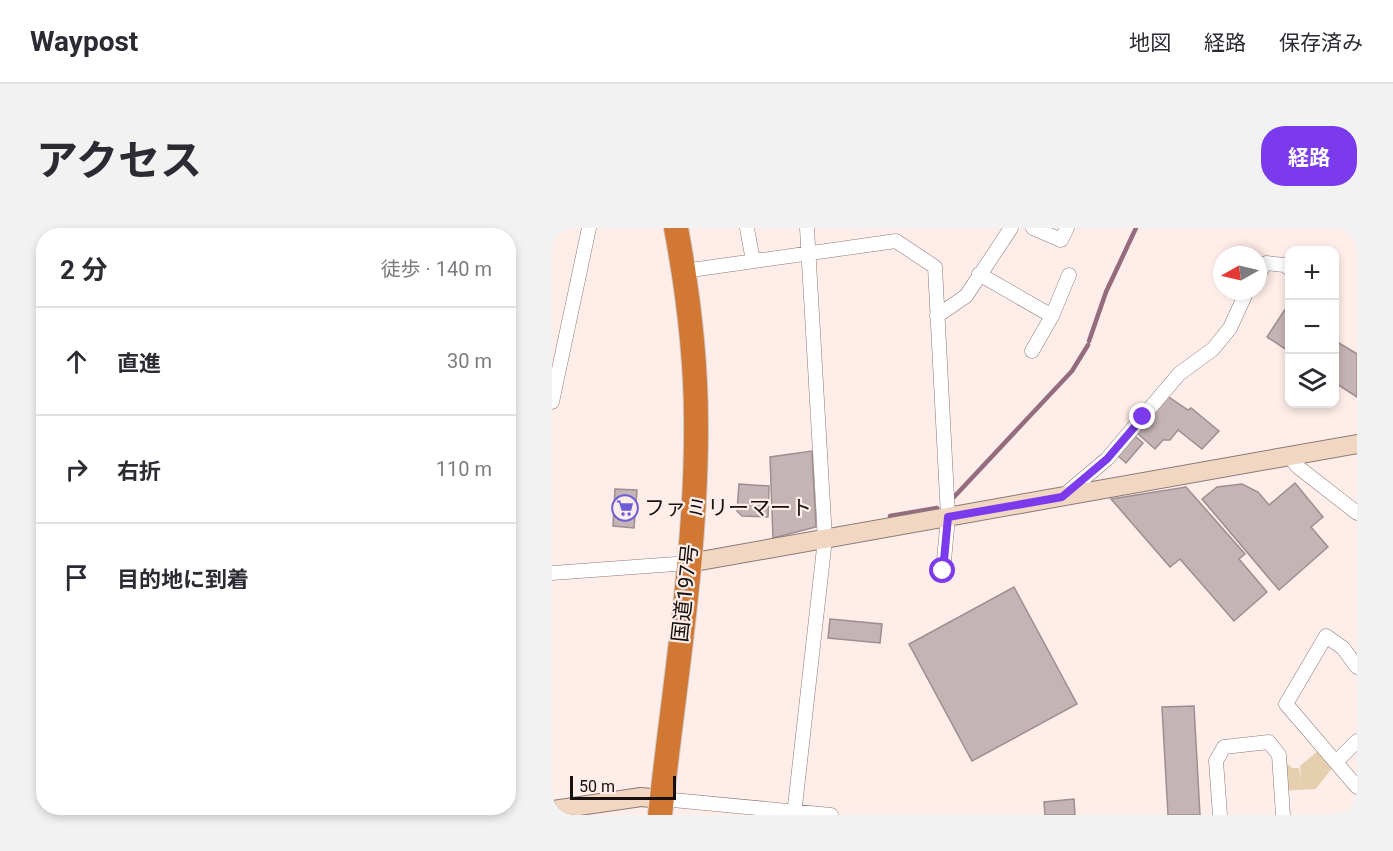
<!DOCTYPE html>
<html lang="ja">
<meta charset="utf-8">
<style>
body{margin:0;font-family:Roboto,"Noto Sans JP",sans-serif;background:#f2f2f3;color:#2b2b33}
.controls{position:absolute;right:18px;top:18px;display:grid;overflow:hidden;border-radius:12px;box-shadow:0 3px 9px #0003}
.controls button{width:54px;height:54px;display:grid;place-items:center;padding:0;border:0;border-bottom:2px solid #e1e1e2;background:#fff;color:#2b2b33;font:30px sans-serif}
.compass{position:absolute;left:661px;top:18px;width:54px;height:54px;border-radius:50%;background:#fff;box-shadow:0 3px 9px #0003;rotate:262deg}
.scale{position:absolute;left:18px;bottom:15px;width:106px;box-sizing:border-box;padding-left:6px;border:3px solid #16100f;border-top:0;font-size:16px;line-height:21px;white-space:nowrap;color:#16100f;-webkit-text-stroke:4px #feede9;paint-order:stroke}
.stop{position:absolute;width:18px;height:18px;margin:-14px;border:4px solid #7c3aed;border-radius:50%;background:#fff}
.stop.end{background:#7c3aed;border-color:#fff;box-shadow:0 2px 6px #0008}
.list{margin:0;padding:0;list-style:none}
h2{display:flex;justify-content:space-between;align-items:center;height:78px;margin:0;padding:0 24px;font-size:26px}
h2 small{font-size:20px;font-weight:400;color:#7c7c81}
.list li{display:grid;grid-template-columns:39px 1fr auto;gap:18px;align-items:center;box-sizing:border-box;height:108px;padding:0 24px;border-top:2px solid #e1e1e2}
.list b{display:block;font-size:22px;white-space:nowrap}
.list em{font-size:20px;font-style:normal;color:#7c7c81}
.icon{flex:none;width:33px;height:33px;fill:none;stroke:currentColor;stroke-width:2;stroke-linecap:round;stroke-linejoin:round}
.map{position:relative;flex:none;width:805px;height:587px;overflow:hidden;border-radius:24px}
header{display:flex;align-items:center;gap:36px;box-sizing:border-box;height:84px;padding:0 30px;background:#fff;border-bottom:2px solid #e1e1e2}
header strong{font-size:28px}
nav{display:flex;gap:33px;margin-inline-start:auto;font-size:21px}
.intro{display:flex;align-items:center;justify-content:space-between;box-sizing:border-box;height:144px;padding:0 36px}
h1{margin:0;font-size:42px}
.button{padding:15px 27px;border-radius:24px;background:#7c3aed;color:#fff;font-size:21px;font-weight:700}
main{display:flex;gap:36px;padding:0 36px}
aside{flex:1;background:#fff;border-radius:24px;box-shadow:0 3px 9px #0003}
.map>svg:first-child{display:block}
</style>
<header>
<strong>Waypost</strong>
<nav><a>地図</a><a>経路</a><a>保存済み</a></nav>
</header>
<div class="intro"><h1>アクセス</h1><a class="button">経路</a></div>
<main>
<aside>
<h2>2 分<small>徒歩 · 140 m</small></h2>
<ul class="list">
<li><svg class="icon" aria-label="ahead" viewBox="0 0 24 24"><path d="M12 20V5M6 11l6-6 6 6"/></svg><div><b>直進</b></div><em>30 m</em></li>
<li><svg class="icon" aria-label="right" viewBox="0 0 24 24"><path d="M7 20v-9h11M14 6l5 5-5 5"/></svg><div><b>右折</b></div><em>110 m</em></li>
<li><svg class="icon" aria-label="arrive" viewBox="0 0 24 24"><path d="M6 21V4h12l-3 4 3 4H6"/></svg><div><b>目的地に到着</b></div></li>
</ul>
</aside>
<div class="map">
<svg width="805" height="587" viewBox="0 0 805 587">
<rect width="100%" height="100%" fill="#feede9"/>
<!-- green -->
<path fill="#e5cfaf" d="M766 523 780 540 764 561 729 563 728 529 740 540H747L749 553 748 538Z"/>
<g fill="none" stroke-linecap="round" stroke-linejoin="round">
<!-- stream -->
<path stroke="#946c7e" stroke-width="4.5" d="M537 113 554 64 584 0
M402 269 520 143 536 117
M338 288 385 280"/>
</g>
<!-- building -->
<path fill="#c5b4b5" stroke="#9e8e8f" stroke-width="1.5" d="M734 80 738 82V124L715 109Z
M782 112 805 126V169L782 154Z
M614 167 636 182 639 180 667 203 650 221 626 202 618 212H611L603 221 584 204Z
M583 208 591 215 574 235 566 228Z
M260 223 264 299 221 310 218 229Z
M743 255 771 289 759 299 776 319 727 362 650 271 665 259 690 256 706 264 717 277Z
M187 256 217 258 216 289 190 288 185 283Z
M634 259 693 326 687 331 715 364 682 393 628 331 618 339 559 271Z
M63 261 85 262 82 300 61 298Z
M462 359 525 476 420 533 357 416Z
M278 391 330 396 328 415 276 410Z
M642 478 648 587H616L610 479Z
M522 571 523 587H493L492 574Z"/>
<g fill="none" stroke-linecap="round" stroke-linejoin="round">
<!-- street casing -->
<g stroke="#8a7a77" stroke-width="15">
<path id="street" d="M195 0 201 33
M481 0 509 12 515 0
M132 43 344 13 383 39 396 289 391 343
M427 46 500 88
M706 46 714 35 732 37 738 41
M385 88 414 68 459 0
M480 123 500 88 517 47
M0 174 37 0
M737 228 746 239 805 285
M511 268 555 231 627 146 661 121 678 100 695 63
M0 345 137 335
M805 439 791 420 774 408 734 476 805 559
M784 534 805 513
M110 571 279 587
M242 587 273 311 255 0
M668 587 664 533 672 519 717 514 727 527 731 587"/>
</g>
<!-- secondary casing -->
<g stroke="#8a7a77" stroke-width="20">
<path id="secondary" d="M137 335 805 216
M0 582 89 569 110 571"/>
</g>
<!-- highway casing -->
<g stroke="#d0cfcf" stroke-width="26">
<path id="highway" d="M108 587C122 457 145 325 144 194 144 129 136 64 124 0"/>
</g>
<!-- street -->
<use href="#street" stroke="#fff" stroke-width="14"/>
<!-- secondary -->
<use href="#secondary" stroke="#f1d6c2" stroke-width="18"/>
<!-- highway -->
<use href="#highway" stroke="#d17835" stroke-width="24"/>
</g>
<g fill="none" stroke-linecap="round" stroke-linejoin="round">
<!-- route -->
<path stroke="#7c3aed" stroke-width="8" d="M391 343 396 289 510 269 555 231 591 189"/>
</g>
<!-- icons -->
<defs>
<g id="supermarket-ring" transform="scale(1.35)"><circle r="9.5" fill="#feede9" stroke="#6c5ed8" stroke-width="1.5"/><path d="M-6-5.5h2.5l.6 2H6L4.5 2H-2.5L-4.4-4H-6ZM-1.5 3.2a1.3 1.3 0 1 0 .1 0ZM3 3.2a1.3 1.3 0 1 0 .1 0Z" fill="#6c5ed8"/></g>
</defs>
<g fill-rule="evenodd">
<use href="#supermarket-ring" x="73" y="280"/>
</g>
<g text-anchor="middle" stroke-width="4.5" stroke-linejoin="round" paint-order="stroke">
<!-- poi labels -->
<g font-size="21" fill="#16100f" stroke="#feede9" text-anchor="start">
<text x="92" y="287">ファミリーマート</text>
</g>
<!-- street labels -->
<g font-size="21" fill="#16100f" stroke="#feede9">
<text transform="translate(133 365) rotate(-84)" y="7">国道197号</text>
</g>
</g>
</svg>
<div class="controls">
<button>+</button>
<button>−</button>
<button><svg class="icon" aria-label="layers" viewBox="0 0 24 24"><path d="M12 4l9 5-9 5-9-5zM3 14l9 5 9-5"/></svg></button>
</div>
<svg class="compass" viewBox="-18 -18 36 36"><path d="M0-13l5 13h-10z" fill="#e53935"/><path d="M0 13l5-13h-10z" fill="#7c7c81"/></svg>
<div class="scale">50 m</div>
<div class="stop" style="left:391px;top:343px"></div>
<div class="stop end" style="left:591px;top:189px"></div>
</div>
</main>
